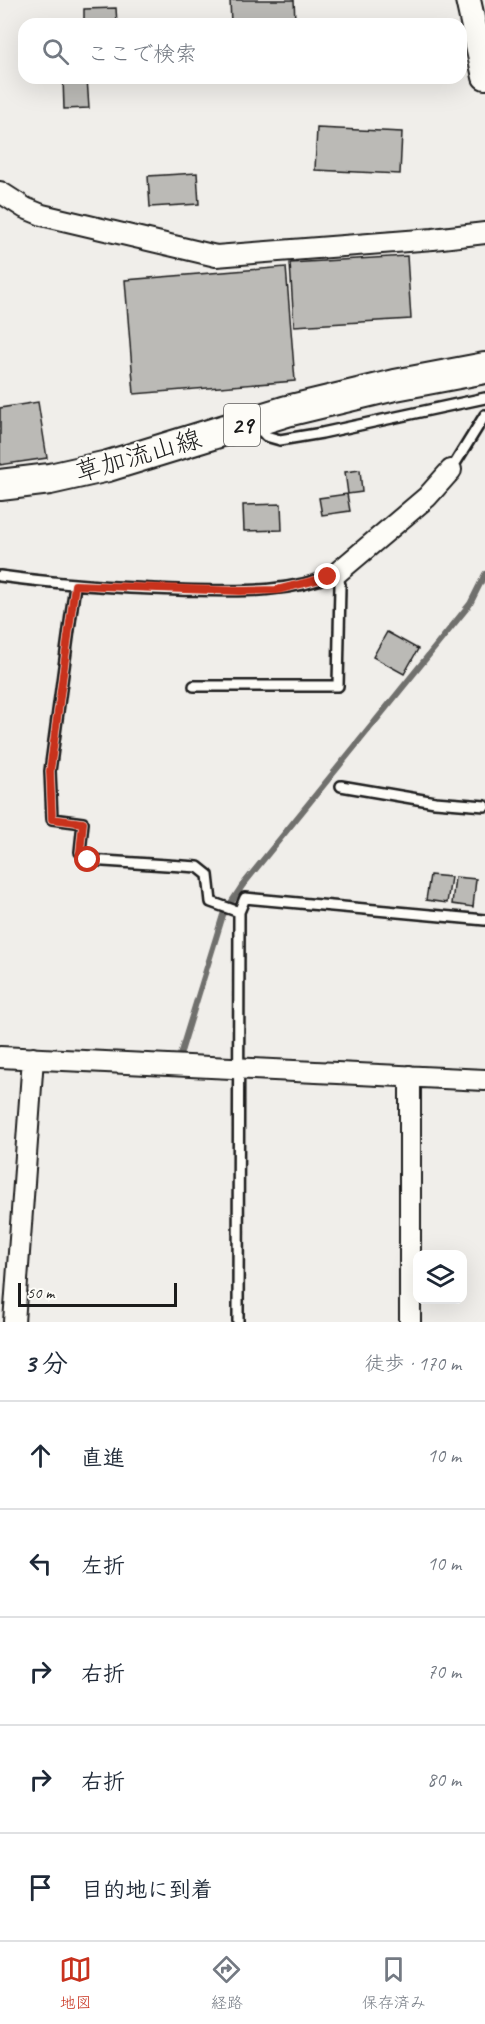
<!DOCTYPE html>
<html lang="ja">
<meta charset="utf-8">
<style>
body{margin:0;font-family:Caveat,"Klee One",sans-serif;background:#f6f6f7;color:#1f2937}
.controls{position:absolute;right:18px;bottom:18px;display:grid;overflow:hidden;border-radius:12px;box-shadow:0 6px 24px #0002}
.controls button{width:54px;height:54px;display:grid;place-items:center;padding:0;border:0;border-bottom:2px solid #e0e1e3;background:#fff;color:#1f2937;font:30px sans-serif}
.scale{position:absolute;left:18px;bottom:15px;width:159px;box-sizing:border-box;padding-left:6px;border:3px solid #1c1c1c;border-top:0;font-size:16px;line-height:21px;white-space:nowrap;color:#1c1c1c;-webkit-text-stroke:4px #fdfcf7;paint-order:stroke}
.stop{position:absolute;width:18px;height:18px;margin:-14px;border:4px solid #c8321e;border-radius:50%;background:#fff}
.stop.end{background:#c8321e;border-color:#fff;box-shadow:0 2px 6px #0008}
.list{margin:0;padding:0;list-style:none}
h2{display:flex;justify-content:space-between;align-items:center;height:78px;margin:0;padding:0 24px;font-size:26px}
h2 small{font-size:20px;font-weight:400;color:#747a83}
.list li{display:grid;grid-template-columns:39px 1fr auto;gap:18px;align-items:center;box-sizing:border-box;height:108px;padding:0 24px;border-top:2px solid #e0e1e3}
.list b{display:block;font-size:22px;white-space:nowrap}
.list em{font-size:20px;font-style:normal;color:#747a83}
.icon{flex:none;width:33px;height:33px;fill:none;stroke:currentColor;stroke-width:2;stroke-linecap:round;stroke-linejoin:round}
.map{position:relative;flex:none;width:485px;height:1322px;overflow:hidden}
.search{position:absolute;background:#fff;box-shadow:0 6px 24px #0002;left:18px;right:18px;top:18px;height:66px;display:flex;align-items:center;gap:15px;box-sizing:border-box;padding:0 21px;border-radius:18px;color:#747a83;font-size:22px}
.sheet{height:618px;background:#fff}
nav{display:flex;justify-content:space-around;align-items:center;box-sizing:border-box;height:84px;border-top:2px solid #e0e1e3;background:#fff;font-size:16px;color:#747a83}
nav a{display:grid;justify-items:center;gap:3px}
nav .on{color:#c8321e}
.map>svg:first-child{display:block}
</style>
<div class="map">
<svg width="485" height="1322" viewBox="0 0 485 1322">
<rect width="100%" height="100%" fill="#f0eeea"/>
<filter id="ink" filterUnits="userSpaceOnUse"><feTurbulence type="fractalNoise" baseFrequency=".0167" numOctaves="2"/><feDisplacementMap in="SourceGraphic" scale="12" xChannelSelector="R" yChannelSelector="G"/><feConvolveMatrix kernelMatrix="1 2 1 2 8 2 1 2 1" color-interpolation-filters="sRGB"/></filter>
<g filter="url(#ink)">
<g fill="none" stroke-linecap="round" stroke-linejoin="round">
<!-- stream -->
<path stroke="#706f6d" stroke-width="6" d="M180 1055 223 915 242 886 470 604 485 574"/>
</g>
<!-- building -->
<path fill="#bbbab6" stroke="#1c1c1c" stroke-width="1.5" d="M230 0H294L295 20 231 23Z
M116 8 117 24H84V9Z
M63 78H87L89 108 64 109Z
M317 128 402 132 400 174 315 170Z
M197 173 199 204 150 207 148 176Z
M407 256 411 319 294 326 290 263Z
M286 267 295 381 134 394 125 280Z
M38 402 47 458 0 465V408Z
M360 470 362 492 348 494 345 472Z
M347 494 350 511 322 515 319 498Z
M281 504 282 530 244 531 243 505Z
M387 632 418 649 404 674 373 657Z
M430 875 451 877 447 903 426 900Z
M455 877 476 879 473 907 452 904Z"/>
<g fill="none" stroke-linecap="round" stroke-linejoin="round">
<!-- service casing -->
<g stroke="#1c1c1c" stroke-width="14">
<path id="service" d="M257 426 266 436 280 440 322 433 485 398
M451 470 485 415
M0 576C59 584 118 588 178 590 232 591 286 595 337 573L340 585 338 686H194
M75 585 50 771 52 819 83 823 80 852 88 860 198 867 208 875 211 902 239 912
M341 786 435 802 485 806
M238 1322 239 912 245 898 485 920"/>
</g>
<!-- minor casing -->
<g stroke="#1c1c1c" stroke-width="24">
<path id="minor" d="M0 192 25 208 42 215 216 256 433 239 485 233
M337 573 427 497 451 470
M0 1057 485 1080
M14 1322 33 1058
M410 1322V1076"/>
</g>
<!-- tertiary casing -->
<g stroke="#1c1c1c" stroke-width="28">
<path id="tertiary" d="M468 0 485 77"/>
</g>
<!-- primary casing -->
<g stroke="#1c1c1c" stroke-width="34">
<path id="primary" d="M0 485 50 479 108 466 287 411 395 385 485 368"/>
</g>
<!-- service -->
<use href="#service" stroke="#fdfcf7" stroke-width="9"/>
<!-- minor -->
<use href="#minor" stroke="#fdfcf7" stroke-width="20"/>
<!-- tertiary -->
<use href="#tertiary" stroke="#fdfcf7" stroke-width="24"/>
<!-- primary -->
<use href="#primary" stroke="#fdfcf7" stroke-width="30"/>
</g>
</g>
<g fill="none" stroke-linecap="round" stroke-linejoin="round" filter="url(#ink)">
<!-- route -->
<path stroke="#c8321e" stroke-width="8" d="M88 860 80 852 83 823 52 819 50 771 75 585 240 591 277 590 328 577"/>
</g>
<g text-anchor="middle" stroke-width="4.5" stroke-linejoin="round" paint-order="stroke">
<!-- shield labels -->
<rect fill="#fdfcf7" stroke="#605f5e" stroke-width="1.5" x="224" y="404" width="36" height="42" rx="4.5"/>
<g font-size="24" font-weight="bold" fill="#1c1c1c">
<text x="242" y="433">29</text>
</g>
<!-- street labels -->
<g font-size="26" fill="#1c1c1c" stroke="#fdfcf7">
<text transform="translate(138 455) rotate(-16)" y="9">草加流山線</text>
</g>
</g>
</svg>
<div class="controls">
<button><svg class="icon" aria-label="layers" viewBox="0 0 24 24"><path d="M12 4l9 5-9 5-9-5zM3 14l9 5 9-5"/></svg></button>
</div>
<div class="scale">50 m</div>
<div class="stop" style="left:88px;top:860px"></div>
<div class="stop end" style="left:328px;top:577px"></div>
<div class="search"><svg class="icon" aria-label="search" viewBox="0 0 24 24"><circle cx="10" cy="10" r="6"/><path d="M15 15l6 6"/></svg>ここで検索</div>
</div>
<section class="sheet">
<h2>3 分<small>徒歩 · 170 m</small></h2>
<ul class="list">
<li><svg class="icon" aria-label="ahead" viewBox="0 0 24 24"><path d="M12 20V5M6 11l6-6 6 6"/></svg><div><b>直進</b></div><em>10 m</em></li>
<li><svg class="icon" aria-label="left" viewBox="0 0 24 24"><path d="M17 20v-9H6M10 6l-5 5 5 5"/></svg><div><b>左折</b></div><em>10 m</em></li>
<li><svg class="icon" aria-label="right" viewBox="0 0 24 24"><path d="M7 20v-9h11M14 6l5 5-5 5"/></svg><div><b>右折</b></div><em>70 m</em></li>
<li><svg class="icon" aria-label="right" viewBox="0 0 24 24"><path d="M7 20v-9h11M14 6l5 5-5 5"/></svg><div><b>右折</b></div><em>80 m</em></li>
<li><svg class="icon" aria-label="arrive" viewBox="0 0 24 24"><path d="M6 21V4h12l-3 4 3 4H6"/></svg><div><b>目的地に到着</b></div></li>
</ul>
</section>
<nav>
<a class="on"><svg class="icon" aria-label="map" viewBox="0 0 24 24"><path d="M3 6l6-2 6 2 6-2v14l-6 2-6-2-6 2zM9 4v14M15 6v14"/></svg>地図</a>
<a><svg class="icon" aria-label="directions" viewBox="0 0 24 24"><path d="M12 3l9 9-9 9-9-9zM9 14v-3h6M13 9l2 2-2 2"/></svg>経路</a>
<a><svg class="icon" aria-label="saved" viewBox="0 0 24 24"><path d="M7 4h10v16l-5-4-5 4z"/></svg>保存済み</a>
</nav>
